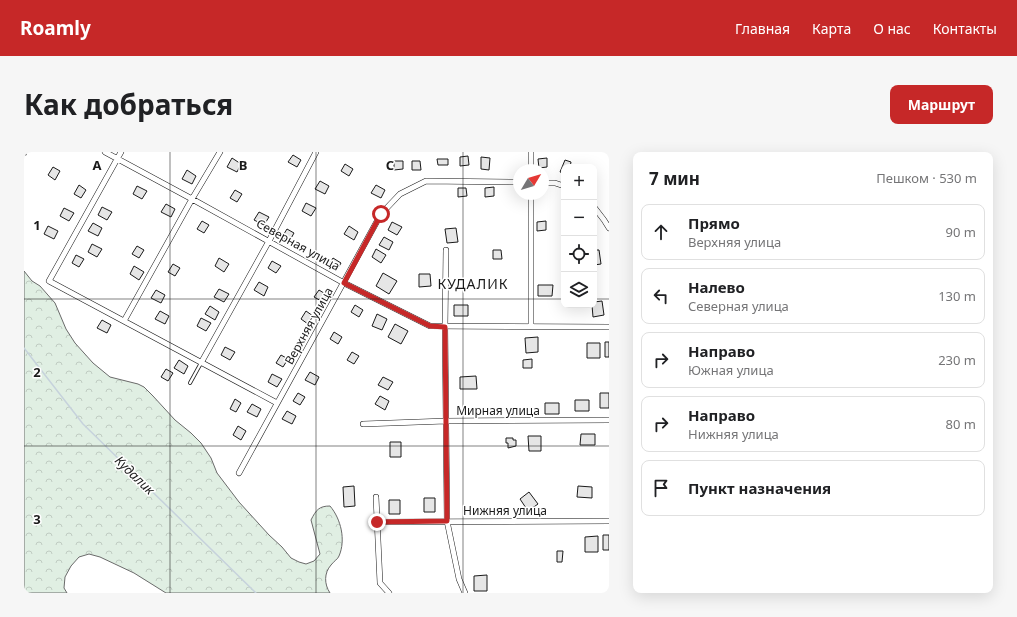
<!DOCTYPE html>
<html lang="ru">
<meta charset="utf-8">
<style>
body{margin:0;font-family:"Noto Sans",sans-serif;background:#f6f6f6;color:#202124}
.controls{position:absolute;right:12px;top:12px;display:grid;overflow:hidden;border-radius:8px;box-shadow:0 4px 16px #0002}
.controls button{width:36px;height:36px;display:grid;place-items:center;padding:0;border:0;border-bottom:1px solid #e0e0e0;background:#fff;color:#202124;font:20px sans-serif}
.compass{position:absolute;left:489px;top:12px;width:36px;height:36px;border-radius:50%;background:#fff;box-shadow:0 4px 16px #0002;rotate:52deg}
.stop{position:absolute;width:12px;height:12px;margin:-9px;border:3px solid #c62828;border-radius:50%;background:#fff}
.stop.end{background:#c62828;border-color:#fff;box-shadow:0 1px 4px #0008}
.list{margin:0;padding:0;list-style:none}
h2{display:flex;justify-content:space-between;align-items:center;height:52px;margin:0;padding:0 16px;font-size:17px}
h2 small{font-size:13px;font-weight:400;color:#757577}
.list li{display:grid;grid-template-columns:26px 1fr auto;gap:12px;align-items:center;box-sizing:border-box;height:56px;margin:0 8px 8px;padding:0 8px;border:1px solid #e0e0e0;border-radius:8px}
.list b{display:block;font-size:15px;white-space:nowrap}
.list p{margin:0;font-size:13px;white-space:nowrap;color:#757577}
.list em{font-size:13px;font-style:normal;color:#757577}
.icon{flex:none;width:22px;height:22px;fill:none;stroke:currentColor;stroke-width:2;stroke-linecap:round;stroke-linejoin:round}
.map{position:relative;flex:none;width:585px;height:441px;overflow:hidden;border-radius:8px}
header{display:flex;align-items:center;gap:24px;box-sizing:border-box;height:56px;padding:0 20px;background:#c62828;color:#fff}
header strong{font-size:19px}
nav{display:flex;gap:22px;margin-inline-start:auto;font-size:14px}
.intro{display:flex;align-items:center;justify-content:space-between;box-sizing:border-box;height:96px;padding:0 24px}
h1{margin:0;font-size:28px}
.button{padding:10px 18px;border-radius:8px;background:#c62828;color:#fff;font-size:14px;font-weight:700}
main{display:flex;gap:24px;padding:0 24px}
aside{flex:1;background:#fff;border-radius:8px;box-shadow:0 4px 16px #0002}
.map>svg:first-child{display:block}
</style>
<header>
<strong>Roamly</strong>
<nav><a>Главная</a><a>Карта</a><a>О нас</a><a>Контакты</a></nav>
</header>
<div class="intro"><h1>Как добраться</h1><a class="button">Маршрут</a></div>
<main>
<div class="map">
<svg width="585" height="441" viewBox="0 0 585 441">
<defs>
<pattern id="forest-crowns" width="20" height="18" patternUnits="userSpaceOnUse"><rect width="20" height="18" fill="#e0efe3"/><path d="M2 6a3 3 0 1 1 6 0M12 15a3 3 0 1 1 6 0" fill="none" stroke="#c0ccc2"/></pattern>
</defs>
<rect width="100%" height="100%" fill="#fff"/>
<!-- forest -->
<path fill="url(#forest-crowns)" stroke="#6a6a6a" d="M0 119 8 129 16 134 31 151 42 177 51 191 69 211 86 225 114 232 120 235 129 244 151 268 167 281 177 291 187 306 193 321 215 350 245 383 258 395 267 406 275 410 282 412 290 409 296 402 287 368C292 358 295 354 306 354 317 367 322 388 315 404 314 407 310 409 307 413 300 421 300 432 306 441H142L110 421 76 405 65 402 55 405 47 414 41 425 40 436 43 441H0Z"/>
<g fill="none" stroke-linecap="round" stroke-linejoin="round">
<!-- stream -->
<path stroke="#c6d2dc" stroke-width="1.5" d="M0 196 59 272 232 441"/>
</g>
<!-- building -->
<path fill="#e6e6e6" stroke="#1a1a1a" d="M269 3 277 8 273 15 264 10Z
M444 4 445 13 436 14V5Z
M457 5 466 6 465 18 457 17Z
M208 6 217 12 213 20 203 15Z
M523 6V15L515 16 514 7Z
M413 7H424V13H414Z
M541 8 547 10 546 15H540V21L536 20Z
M370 9H379V17L370 18Z
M388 9H396L397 18H388Z
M321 12 329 17 325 24 317 19Z
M29 15 36 19 31 28 24 23Z
M163 18 172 24 168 32 158 27Z
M296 29 305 34 301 42 291 37Z
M55 33 62 38 57 46 50 42Z
M352 33 361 38 357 46 347 41Z
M113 34 123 39 118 47 109 42Z
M470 35V44L461 45V36Z
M434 36H442L443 44 434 45Z
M211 38 218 42 213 50 206 46Z
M282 51 292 56 287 64 278 59Z
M142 52 151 57 147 65 137 60Z
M78 55 88 60 83 68 74 63Z
M40 56 50 61 45 69 36 64Z
M235 60 245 65 240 73 230 68Z
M178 69 185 73 180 81 173 77Z
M522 69V78L513 79V70Z
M368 70 378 75 373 83 364 78Z
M69 71 78 76 74 84 64 79Z
M24 74 34 79 30 87 20 82Z
M325 74 334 80 330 88 320 82Z
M432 76 434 90 423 91 421 77Z
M263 77 270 81 265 90 258 85Z
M360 85 369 90 365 98 355 93Z
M68 92 78 97 73 105 64 100Z
M113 94 120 98 115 106 108 102Z
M352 97 362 103 357 111 348 105Z
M469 98H477L478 107H469Z
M570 98H575L577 112 570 113Z
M52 103 60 107 55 115 48 111Z
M195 106 205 112 200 120 191 114Z
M309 106 317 111 313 118 305 113Z
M248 109 257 114 252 121 244 116Z
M149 112 156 116 151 124 144 120Z
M110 114 120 120 115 128 106 122Z
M359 121 373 129 365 142 352 134Z
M395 122H406L407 134 395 135Z
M235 130 244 135 240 144 230 138Z
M514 133H529L528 144H514Z
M195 137 205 142 200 150 190 145Z
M132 138 141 143 137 151 127 146Z
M295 138 303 143 299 150 290 145Z
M578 149 580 163 569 165 568 153H570V150Z
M331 153 339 158 335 165 327 160Z
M430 153H444V164H430Z
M186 154 195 160 191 168 181 162Z
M136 159 145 164 141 172 131 167Z
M282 159 289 164 284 172 277 167Z
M353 162 363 167 358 178 348 174Z
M177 166 187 171 182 179 173 174Z
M78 168 87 173 83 181 73 176Z
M371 172 384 179 377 192 364 185Z
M310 180 318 185 314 192 306 187Z
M514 185V200L502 201 501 186Z
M581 190H585V205H581Z
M563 191H576V206H563Z
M201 195 211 200 206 208 197 203Z
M328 200 335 204 330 212 323 208Z
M257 203 264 207 259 215 252 211Z
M508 207V216H499V208Z
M155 208 164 214 160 222 150 216Z
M142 217 149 221 144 229 137 225Z
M286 220 295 225 291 233 281 228Z
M248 222 258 227 253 235 244 230Z
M452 224 453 237H436V225Z
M359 225 369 230 364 238 354 233Z
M274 241 281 245 276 253 269 249Z
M576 241H585V256H576Z
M356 244 365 249 361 258 351 252Z
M211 247 217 251 212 260 206 257Z
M551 248H565V259H551Z
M521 251H535V262H521Z
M228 252 237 257 233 265 223 260Z
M263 259 272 264 268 272 258 267Z
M214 274 222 279 217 288 209 283Z
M557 282H571V293H556Z
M504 284H517V299H505Z
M482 286H489V288H492V294L484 296V291H482Z
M366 290H377V305H366Z
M330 334 331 354 320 355 319 335Z
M554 334 568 335V346L553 345Z
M505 340 514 352 504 359 496 347Z
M400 346H411V360H400Z
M365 348H376V362H365Z
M579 383H585V398H579Z
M574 384V400H561V385Z
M533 399H539L538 410H533Z
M463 423V439H450V424Z"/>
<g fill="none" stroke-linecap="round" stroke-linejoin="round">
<!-- lane casing -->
<g stroke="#1a1a1a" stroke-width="4">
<path id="lane" d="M166 231 177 211"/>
</g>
<!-- street casing -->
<g stroke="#1a1a1a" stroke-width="6">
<path id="street" d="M81 0 168 47 320 131 406 174 585 175
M97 0 25 129 253 251
M507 0V18
M0 1V0
M519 31H531L540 34
M570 55 580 68 585 76
M422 98 421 175 423 369 435 427 441 441
M100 169 168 47 196 0
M507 175V42
M177 211 245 89 292 0
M339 272 422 269 585 268
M215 321 357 62 376 42 402 29 495 30
M352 345 356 431 365 441
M353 370 585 369"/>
</g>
<!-- lane -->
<use href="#lane" stroke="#fff" stroke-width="2.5"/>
<!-- street -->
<use href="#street" stroke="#fff" stroke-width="5"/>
</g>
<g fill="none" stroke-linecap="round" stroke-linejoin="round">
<!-- route -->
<path stroke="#c62828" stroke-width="5" d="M353 370 423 369 421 175 406 174 320 131 357 62"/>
</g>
<!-- grid -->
<path fill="none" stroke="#1a1a1a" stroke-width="1" stroke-opacity="0.55" d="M146 0V441M292 0V441M439 0V441M0 147H540M570 147H585M0 294H585"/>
<g text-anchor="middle" stroke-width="3" stroke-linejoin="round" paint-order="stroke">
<!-- street labels -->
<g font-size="12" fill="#1a1a1a" stroke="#fff">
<text transform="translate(274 93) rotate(29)" y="4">Северная улица</text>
<text transform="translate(285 174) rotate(-61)" y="4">Верхняя улица</text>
<text x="474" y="263">Мирная улица</text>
<text x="481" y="363">Нижняя улица</text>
</g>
<!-- water labels -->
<g font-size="13" font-style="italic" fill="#1a1a1a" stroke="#fff">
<text transform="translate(111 323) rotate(44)" y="5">Кудалик</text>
</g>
<!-- quarter labels -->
<g font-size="14" letter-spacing="1" fill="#1a1a1a" stroke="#fff">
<text x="449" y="137">КУДАЛИК</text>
</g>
</g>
<g font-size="13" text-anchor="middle" font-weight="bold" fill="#1a1a1a" stroke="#fff" stroke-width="3" stroke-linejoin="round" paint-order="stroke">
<text x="73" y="18">A</text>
<text x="219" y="18">B</text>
<text x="366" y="18">C</text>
<text x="13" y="78">1</text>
<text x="13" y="225">2</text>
<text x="13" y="372">3</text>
</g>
</svg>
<div class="controls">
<button>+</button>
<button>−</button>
<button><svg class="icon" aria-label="locate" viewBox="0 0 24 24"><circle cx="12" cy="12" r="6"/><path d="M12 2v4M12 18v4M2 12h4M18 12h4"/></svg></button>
<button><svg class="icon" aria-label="layers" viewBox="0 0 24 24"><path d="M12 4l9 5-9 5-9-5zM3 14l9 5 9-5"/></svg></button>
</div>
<svg class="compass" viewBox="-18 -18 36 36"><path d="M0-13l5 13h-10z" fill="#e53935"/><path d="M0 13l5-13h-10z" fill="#757577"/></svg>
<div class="stop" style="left:357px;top:62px"></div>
<div class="stop end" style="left:353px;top:370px"></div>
</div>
<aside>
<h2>7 мин<small>Пешком · 530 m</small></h2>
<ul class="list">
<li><svg class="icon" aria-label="ahead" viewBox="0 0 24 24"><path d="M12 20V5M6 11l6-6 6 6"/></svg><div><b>Прямо</b><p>Верхняя улица</p></div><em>90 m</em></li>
<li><svg class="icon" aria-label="left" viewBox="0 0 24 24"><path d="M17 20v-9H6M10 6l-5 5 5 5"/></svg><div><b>Налево</b><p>Северная улица</p></div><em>130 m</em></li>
<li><svg class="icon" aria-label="right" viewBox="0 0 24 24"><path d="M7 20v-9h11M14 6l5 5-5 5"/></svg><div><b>Направо</b><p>Южная улица</p></div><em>230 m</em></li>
<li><svg class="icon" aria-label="right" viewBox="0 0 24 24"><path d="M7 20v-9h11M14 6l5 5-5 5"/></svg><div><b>Направо</b><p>Нижняя улица</p></div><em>80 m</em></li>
<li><svg class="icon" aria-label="arrive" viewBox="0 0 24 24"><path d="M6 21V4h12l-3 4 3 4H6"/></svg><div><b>Пункт назначения</b></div></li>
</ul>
</aside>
</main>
